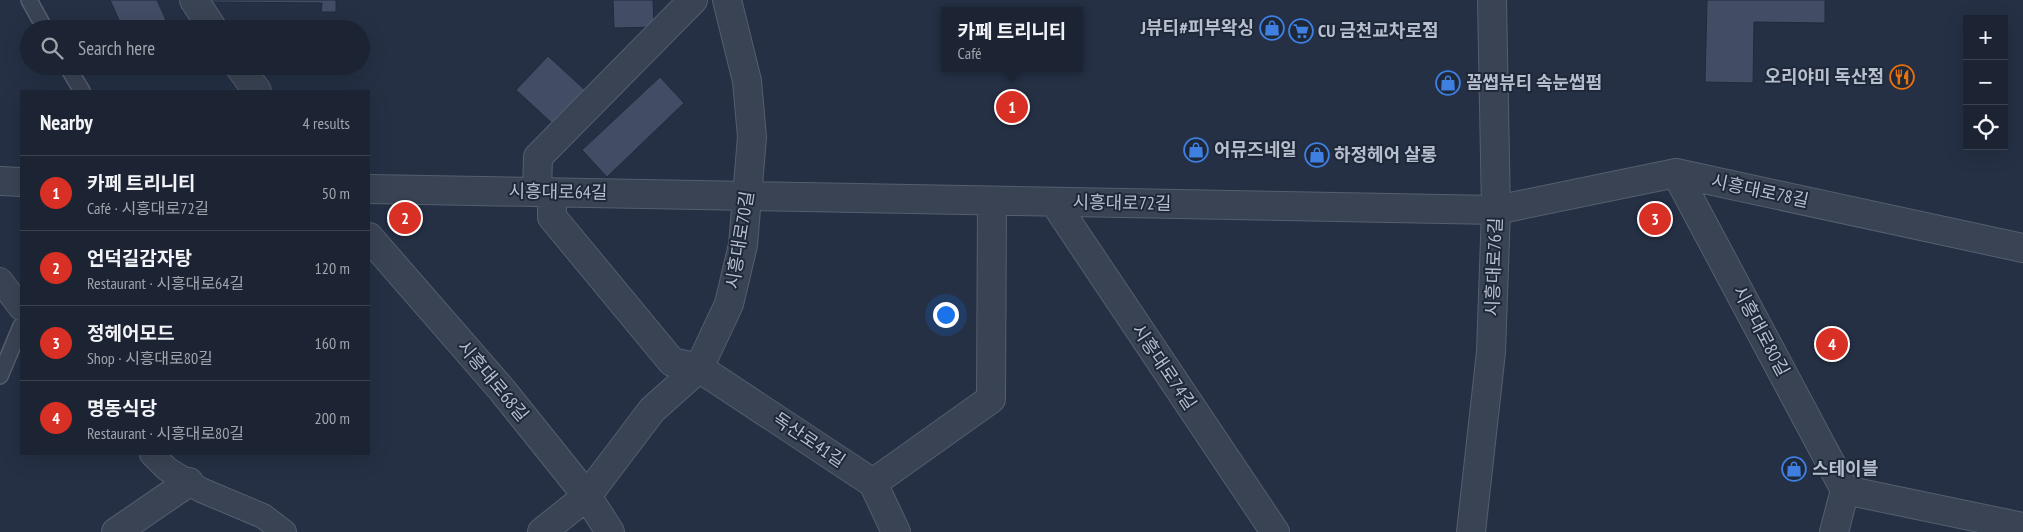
<!DOCTYPE html>
<meta charset="utf-8">
<style>
body{margin:0;font-family:"PT Sans Narrow","Noto Sans KR",sans-serif;background:#252c3c;color:#f1f3f6}
.controls{position:absolute;right:15px;top:15px;display:grid;overflow:hidden;border-radius:0px;box-shadow:0 5px 20px #0002}
.controls button{width:45px;height:45px;display:grid;place-items:center;padding:0;border:0;border-bottom:1px solid #3a414f;background:#1c2434;color:#f1f3f6;font:25px sans-serif}
.you{position:absolute;left:945px;top:314px;width:18px;height:18px;margin:-12px;border:4px solid #fff;border-radius:50%;background:#1a73e8;box-shadow:0 0 0 8px #1a73e833}
.badge{display:grid;place-items:center;width:32px;height:32px;border-radius:50%;background:#d93025;color:#fff;font-size:16px;font-weight:700}
.pin{position:absolute;translate:-50% -50%;border:2px solid #fff;box-shadow:0 1px 5px #0006}
.popup{position:absolute;left:941px;top:7px;width:142px;height:65px;box-sizing:border-box;display:grid;place-content:center;border-radius:0px;background:#1c2434;filter:drop-shadow(0 1px 4px #0005);font-size:16px;white-space:nowrap;color:#a0a4ac}
.popup b{font-size:19px;color:#f1f3f6}
.popup::after{content:'';position:absolute;left:50%;top:100%;margin-left:-10px;border:10px solid transparent;border-top-color:#1c2434}
.list{margin:0;padding:0;list-style:none}
h2{display:flex;justify-content:space-between;align-items:center;height:65px;margin:0;padding:0 20px;font-size:21px}
h2 small{font-size:16px;font-weight:400;color:#a0a4ac}
.list li{display:grid;grid-template-columns:32px 1fr auto;gap:15px;align-items:center;box-sizing:border-box;height:75px;padding:0 20px;border-top:1px solid #3a414f}
.list b{display:block;font-size:19px;white-space:nowrap}
.list p{margin:0;font-size:16px;white-space:nowrap;color:#a0a4ac}
.list em{font-size:16px;font-style:normal;color:#a0a4ac}
.icon{flex:none;width:28px;height:28px;fill:none;stroke:currentColor;stroke-width:2;stroke-linecap:round;stroke-linejoin:round}
.map{position:relative;flex:none;width:2023px;height:532px;overflow:hidden}
.search{position:absolute;background:#1c2434;box-shadow:0 5px 20px #0002;left:20px;top:20px;width:350px;height:55px;display:flex;align-items:center;gap:12px;box-sizing:border-box;padding:0 18px;border-radius:28px;color:#a0a4ac;font-size:19px}
.panel{position:absolute;background:#1c2434;box-shadow:0 5px 20px #0002;left:20px;top:90px;width:350px;height:365px;border-radius:0px}
.map>svg:first-child{display:block}
</style>
<div class="map">
<svg width="2023" height="532" viewBox="0 0 2023 532">
<rect width="100%" height="100%" fill="#253045"/>
<!-- building -->
<path fill="#424d65" stroke="#202a3b" d="M110 0H157L170 29H123Z
M208 0H336V12H321L322 3 208 2Z
M613 0H653L654 27 614 28Z
M1707 0H1825V23L1754 22 1753 83 1705 82Z
M548 56 585 90 553 124 516 90Z
M660 77 684 103 607 177 582 150Z"/>
<g fill="none" stroke-linecap="round" stroke-linejoin="round">
<!-- service casing -->
<g stroke="#555e6e" stroke-width="18">
<path id="service" d="M29 0 45 29
M67 66 82 91
M0 376 21 326"/>
</g>
<!-- pedestrian casing -->
<g stroke="#555e6e" stroke-width="26">
<path id="pedestrian" d="M0 280 21 308
M152 454 167 469 201 490 263 516 284 532"/>
</g>
<!-- minor casing -->
<g stroke="#555e6e" stroke-width="30">
<path id="minor" d="M194 0 213 29
M239 66 257 91
M1676 173 1845 490 1834 532
M0 181 21 182
M369 189 1496 210 1676 173 2023 248
M537 192 538 157 693 0
M552 192V217L672 362 699 368 873 483 896 532
M1054 202 1275 532
M369 237 502 390 587 496 610 532
M873 483 991 399 992 201
M1845 490 2023 527
M116 532 189 482
M542 532 587 496 652 410 699 368 729 304 743 245 752 137 747 81 727 0
M1471 532 1491 352 1496 210 1492 0"/>
</g>
<!-- service -->
<use href="#service" stroke="#3a4354" stroke-width="15"/>
<!-- pedestrian -->
<use href="#pedestrian" stroke="#3a4354" stroke-width="24"/>
<!-- minor -->
<use href="#minor" stroke="#3a4354" stroke-width="28"/>
</g>
<!-- icons -->
<defs>
<g id="shop-ring" transform="scale(1.25)"><circle r="9.5" fill="#1e2839" stroke="#3f7fe0" stroke-width="1.5"/><path d="M-5-2.5h2.3a2.7 3.5 0 0 1 5.4 0H5L5.5 6h-11ZM-1.5-2.5h3a1.5 2.3 0 0 0-3 0Z" fill="#3f7fe0"/></g>
<g id="supermarket-ring" transform="scale(1.25)"><circle r="9.5" fill="#1e2839" stroke="#3f7fe0" stroke-width="1.5"/><path d="M-6-5.5h2.5l.6 2H6L4.5 2H-2.5L-4.4-4H-6ZM-1.5 3.2a1.3 1.3 0 1 0 .1 0ZM3 3.2a1.3 1.3 0 1 0 .1 0Z" fill="#3f7fe0"/></g>
<g id="restaurant-ring" transform="scale(1.25)"><circle r="9.5" fill="#1e2839" stroke="#e8710a" stroke-width="1.5"/><path d="M-5-6h1v4h1v-4h1v4h1v-4h1v5L-1.5 .5V6h-2V.5L-5-1ZM5-6V6H3V1.5H1.5Q1.5-4 5-6Z" fill="#e8710a"/></g>
</defs>
<g fill-rule="evenodd">
<use href="#shop-ring" x="1272" y="28"/>
<use href="#supermarket-ring" x="1301" y="31"/>
<use href="#restaurant-ring" x="1902" y="77"/>
<use href="#shop-ring" x="1448" y="83"/>
<use href="#shop-ring" x="1196" y="150"/>
<use href="#shop-ring" x="1317" y="155"/>
<use href="#shop-ring" x="1794" y="469"/>
</g>
<g text-anchor="middle" stroke-width="4" stroke-linejoin="round" paint-order="stroke">
<!-- poi labels -->
<g font-size="18" font-weight="bold" fill="#b7bece" stroke="#1e2839" text-anchor="start">
<text x="1254" y="34" text-anchor="end">J뷰티#피부왁싱</text>
<text x="1318" y="37">CU 금천교차로점</text>
<text x="1884" y="83" text-anchor="end">오리야미 독산점</text>
<text x="1466" y="89">꼼썹뷰티 속눈썹펌</text>
<text x="1214" y="156">어뮤즈네일</text>
<text x="1334" y="161">하정헤어 살롱</text>
<text x="1812" y="475">스테이블</text>
</g>
<!-- street labels -->
<g font-size="18" fill="#b7bece" stroke="#1e2839">
<text transform="translate(1760 191) rotate(12)" y="6">시흥대로78길</text>
<text transform="translate(558 192) rotate(1)" y="6">시흥대로64길</text>
<text transform="translate(1122 203) rotate(1)" y="6">시흥대로72길</text>
<text transform="translate(740 240) rotate(-81)" y="6">시흥대로70길</text>
<text transform="translate(1494 267) rotate(-88)" y="6">시흥대로76길</text>
<text transform="translate(1761 331) rotate(62)" y="6">시흥대로80길</text>
<text transform="translate(1164 367) rotate(56)" y="6">시흥대로74길</text>
<text transform="translate(493 381) rotate(50)" y="6">시흥대로68길</text>
<text transform="translate(809 440) rotate(34)" y="6">독산로41길</text>
</g>
</g>
</svg>
<div class="controls">
<button>+</button>
<button>−</button>
<button><svg class="icon" aria-label="locate" viewBox="0 0 24 24"><circle cx="12" cy="12" r="6"/><path d="M12 2v4M12 18v4M2 12h4M18 12h4"/></svg></button>
</div>
<div class="you"></div>
<div class="pin badge" style="left:1012px;top:107px">1</div>
<div class="popup"><b>카페 트리니티</b>Café</div>
<div class="pin badge" style="left:405px;top:218px">2</div>
<div class="pin badge" style="left:1655px;top:219px">3</div>
<div class="pin badge" style="left:1832px;top:344px">4</div>
<div class="search"><svg class="icon" aria-label="search" viewBox="0 0 24 24"><circle cx="10" cy="10" r="6"/><path d="M15 15l6 6"/></svg>Search here</div>
<section class="panel">
<h2>Nearby<small>4 results</small></h2>
<ul class="list">
<li><span class="badge">1</span><div><b>카페 트리니티</b><p>Café · 시흥대로72길</p></div><em>50 m</em></li>
<li><span class="badge">2</span><div><b>언덕길감자탕</b><p>Restaurant · 시흥대로64길</p></div><em>120 m</em></li>
<li><span class="badge">3</span><div><b>정헤어모드</b><p>Shop · 시흥대로80길</p></div><em>160 m</em></li>
<li><span class="badge">4</span><div><b>명동식당</b><p>Restaurant · 시흥대로80길</p></div><em>200 m</em></li>
</ul>
</section>
</div>
